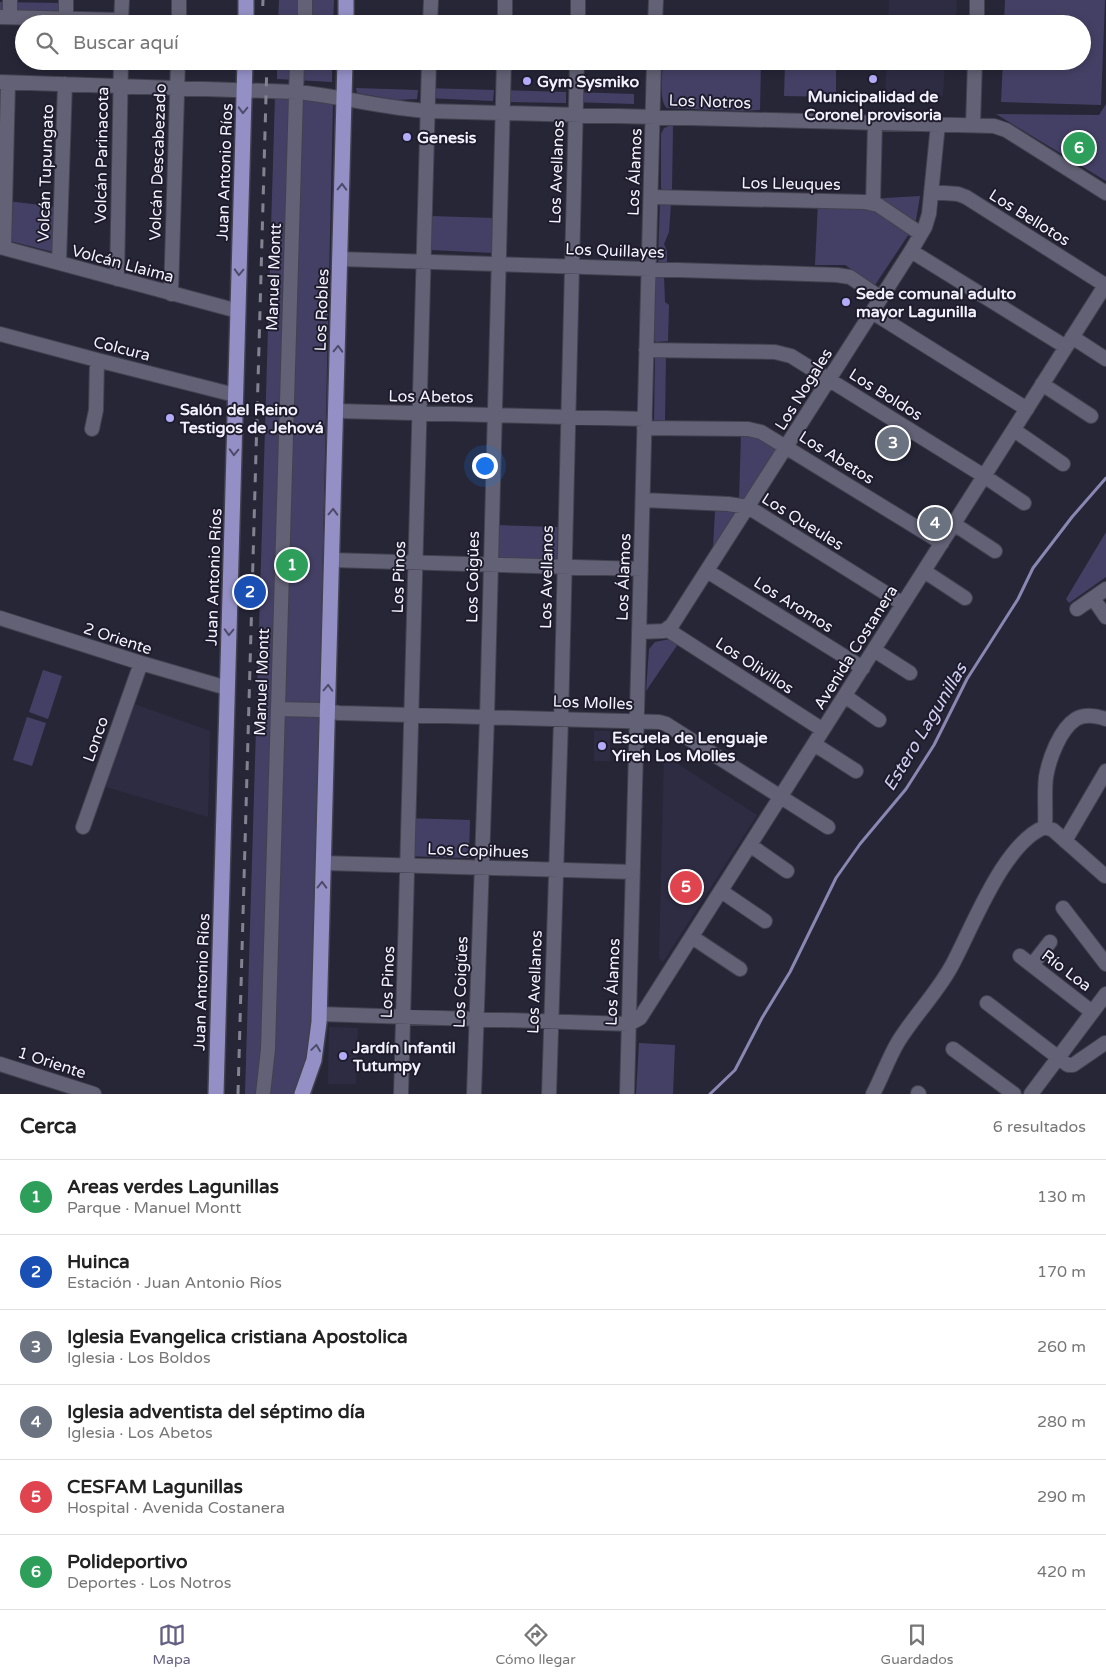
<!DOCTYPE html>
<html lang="es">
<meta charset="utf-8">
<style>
body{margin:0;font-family:"Varela Round",sans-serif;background:#f6f6f6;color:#222}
.you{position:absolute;left:484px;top:465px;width:18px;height:18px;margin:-12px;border:4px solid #fff;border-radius:50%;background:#1a73e8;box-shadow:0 0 0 8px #1a73e833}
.badge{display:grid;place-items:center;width:32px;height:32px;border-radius:50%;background:#636083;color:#fff;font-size:16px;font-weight:700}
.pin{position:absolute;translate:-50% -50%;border:2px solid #fff;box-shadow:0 1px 5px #0006}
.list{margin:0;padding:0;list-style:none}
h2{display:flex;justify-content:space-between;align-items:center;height:65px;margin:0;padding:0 20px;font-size:21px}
h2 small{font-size:16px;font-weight:400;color:#767676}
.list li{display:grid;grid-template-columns:32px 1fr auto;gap:15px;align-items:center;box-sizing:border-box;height:75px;padding:0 20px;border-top:1px solid #e0e0e0}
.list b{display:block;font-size:19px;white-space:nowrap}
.list p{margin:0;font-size:16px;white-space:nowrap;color:#767676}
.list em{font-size:16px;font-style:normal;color:#767676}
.icon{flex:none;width:28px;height:28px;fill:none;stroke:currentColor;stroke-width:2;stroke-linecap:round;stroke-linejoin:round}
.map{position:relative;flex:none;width:1106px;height:1094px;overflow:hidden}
.search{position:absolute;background:#fff;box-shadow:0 2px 8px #0003;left:15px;right:15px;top:15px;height:55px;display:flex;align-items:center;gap:12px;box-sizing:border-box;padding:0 18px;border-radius:28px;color:#767676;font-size:19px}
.sheet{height:515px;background:#fff}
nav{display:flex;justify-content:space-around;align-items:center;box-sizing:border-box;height:70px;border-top:1px solid #e0e0e0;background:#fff;font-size:14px;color:#767676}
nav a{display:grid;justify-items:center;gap:2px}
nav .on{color:#636083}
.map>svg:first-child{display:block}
</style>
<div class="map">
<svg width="1106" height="1094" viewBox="0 0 1106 1094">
<rect width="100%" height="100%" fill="#272637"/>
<!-- built -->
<path fill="#2e2c43" d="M889 0H957L956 20H947L946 24H888Z
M887 61H945L943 96 885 93Z
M132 703 210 731 208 817 106 787Z
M594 731H610V761H594Z
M664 755 757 815 663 962 659 958Z
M329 1027 358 1028 356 1084H328Z"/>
<!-- green -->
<path fill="#444065" d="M279 0H334L333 24H278Z
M1005 0H1105L1101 105 1001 102 1003 61H1082V24H1004Z
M0 2 62 3V13L0 12Z
M277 61H332V82L277 79Z
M663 61H761L760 110 742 111 667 108C658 101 663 72 663 61Z
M785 63 836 64V97L784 96Z
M356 88 418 90 417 99 397 100 357 93Z
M425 88 494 90 493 101 425 98Z
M501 90 566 92V103L500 102Z
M571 92 634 94V104L571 102Z
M275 96 333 102 312 1029 311 1047 296 1094H245Z
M1106 104V181L996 114 1099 115Z
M669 126H673L672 189 669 191H663L661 188V134L664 128Z
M920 196 916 220 911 231 875 285 845 265H815L818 202Z
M7 201 57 207 53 252 6 240Z
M660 204H671L669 232 664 244 667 251V264L659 263 658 259Z
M431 216 494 218 493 253 431 250Z
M658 275 664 276 665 302 669 305 668 341 656 342 654 340 656 278Z
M666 355 665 421 654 420 655 356Z
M741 434 754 435 780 446 746 501 739 500Z
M715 511 738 512 713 548Z
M495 525 558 527 557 560 494 558Z
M1106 532V577L1069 603 1066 599Z
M670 639 678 644 646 691 649 649 655 642Z
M43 670 62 676 48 719 29 712Z
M27 717 46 723 32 766 13 760Z
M405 818 470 820 469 858 404 856Z
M639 1043 675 1045 673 1094H636Z"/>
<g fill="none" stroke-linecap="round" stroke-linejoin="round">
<!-- stream -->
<path stroke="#8b87b3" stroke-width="3" d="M710 1094 735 1070 762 1018 790 972 836 878 860 844 906 789 934 745 967 679 1018 599 1033 568 1072 517 1106 478"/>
<!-- minor casing -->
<g stroke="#42414f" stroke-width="16">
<path id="minor" d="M0 17 121 20
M10 17V0
M66 19V0
M121 24 122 0
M179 24V0
M305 24V0
M430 24 431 0
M505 24V0
M578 24V0
M655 24 656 0
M977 24V0
M0 82 296 92C341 96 382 108 428 111L994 126 1006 130 1106 193
M973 125 975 61
M931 192 958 194 966 197 1105 285
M651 197 865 202 878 205 921 234
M873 203 875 123
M0 247 238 311
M4 248 8 83
M911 251 1066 347
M340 259 837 275 850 277 881 298
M59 263 65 84
M117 279 121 61
M171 294 178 61
M872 312 1027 409
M0 334 97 360 235 395
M1072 337 1106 359
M646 350 775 352 791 356 984 476 1024 503
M1042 384 1091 416
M336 411 645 419
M644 428 748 429 761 432 942 543
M92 429 96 410 97 360
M1014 430 1063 464
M643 500 728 504 748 507 903 604
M954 524 995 551
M332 560 641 569
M707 571 863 668
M924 571 965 598
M1093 598 1106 617
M1077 609 1106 589
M0 618 141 663 227 688
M668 630 823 730
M639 632 664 631 672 625 911 251 925 227 929 214 938 124
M874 650 910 673
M845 696 879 720
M278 709 319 710 339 713 659 722 666 724 828 827
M814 744 856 771
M83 827 141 663
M1045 827C1046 811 1044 793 1046 777 1049 759 1060 729 1076 719 1085 714 1097 716 1106 719
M1065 841 1106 771
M750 845 787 871
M323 863 633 872
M721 891 765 921
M1063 908 1106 964
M692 937 740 969
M1020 956 1092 1012
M1032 965 1050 942
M987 1003 1068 1065H1073L1105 1043
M319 1014 629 1024 640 1018 1106 284
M953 1049 1014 1094
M0 1064 94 1094
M918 1093 919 1094
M263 1094 268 1049 297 61
M401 1094 429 61
M474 1094 487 717 504 61
M549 1094 561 719 577 61
M627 1094 654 61
M873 1094C882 1077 888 1059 898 1042 914 1016 936 994 951 967 972 929 1003 843 1045 827L1053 830 1105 876
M1031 1094 1106 994"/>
</g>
<!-- major casing -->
<g stroke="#42414f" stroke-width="18">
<path id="major" d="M246 24V0
M346 24V0
M216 1094 245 61
M302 1094 314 1060 319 1022 345 61"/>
</g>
<!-- minor -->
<use href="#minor" stroke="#626175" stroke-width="14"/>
<!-- major -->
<use href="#major" stroke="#9490c6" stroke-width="15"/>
<!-- rail -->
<path stroke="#838291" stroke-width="3" stroke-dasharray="9 9" stroke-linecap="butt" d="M262 24 263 0
M238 1094 267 61"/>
</g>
<!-- one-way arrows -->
<defs><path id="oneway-chevron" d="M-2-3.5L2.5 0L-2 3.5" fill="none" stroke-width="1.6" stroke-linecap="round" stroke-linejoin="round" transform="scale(1.25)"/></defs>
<g stroke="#4d4a6a">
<use href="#oneway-chevron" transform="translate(243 110) rotate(92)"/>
<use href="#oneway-chevron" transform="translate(342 187) rotate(-89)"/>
<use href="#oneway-chevron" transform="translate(239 272) rotate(92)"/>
<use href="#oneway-chevron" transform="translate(338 349) rotate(-88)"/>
<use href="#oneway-chevron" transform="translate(234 452) rotate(92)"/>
<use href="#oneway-chevron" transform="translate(333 512) rotate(-88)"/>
<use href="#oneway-chevron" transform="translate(229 632) rotate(92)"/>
<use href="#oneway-chevron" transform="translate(328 688) rotate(-88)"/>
<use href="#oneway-chevron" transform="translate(322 885) rotate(-89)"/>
<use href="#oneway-chevron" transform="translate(316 1048) rotate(-82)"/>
</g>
<!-- markers -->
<g fill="#b3acf9" stroke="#1e1c2c" stroke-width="2">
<circle cx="873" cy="79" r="5"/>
<circle cx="527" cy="81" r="5"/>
<circle cx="407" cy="137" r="5"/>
<circle cx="846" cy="302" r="5"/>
<circle cx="170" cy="418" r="5"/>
<circle cx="602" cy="746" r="5"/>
<circle cx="343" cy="1056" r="5"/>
</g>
<g text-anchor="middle" stroke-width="4" stroke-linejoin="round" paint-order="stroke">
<!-- poi labels -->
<g font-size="16" font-weight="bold" fill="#f2f1fd" stroke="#1e1c2c" text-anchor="start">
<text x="537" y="87">Gym Sysmiko</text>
<text x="873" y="102" text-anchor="middle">Municipalidad de<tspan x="873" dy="18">Coronel provisoria</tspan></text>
<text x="417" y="143">Genesis</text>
<text x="856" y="299">Sede comunal adulto<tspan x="856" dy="18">mayor Lagunilla</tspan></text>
<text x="180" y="415">Salón del Reino<tspan x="180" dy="18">Testigos de Jehová</tspan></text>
<text x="612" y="743">Escuela de Lenguaje<tspan x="612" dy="18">Yireh Los Molles</tspan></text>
<text x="353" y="1053">Jardín Infantil<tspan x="353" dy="18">Tutumpy</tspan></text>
</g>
<!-- street labels -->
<g font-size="16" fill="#f2f1fd" stroke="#1e1c2c">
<text transform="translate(710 101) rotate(2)" y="6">Los Notros</text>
<text transform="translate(101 155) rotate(-89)" y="6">Volcán Parinacota</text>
<text transform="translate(157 162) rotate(-88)" y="6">Volcán Descabezado</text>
<text transform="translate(224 172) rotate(-88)" y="6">Juan Antonio Ríos</text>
<text transform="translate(556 172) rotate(-88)" y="6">Los Avellanos</text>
<text transform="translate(634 172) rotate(-88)" y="6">Los Álamos</text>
<text transform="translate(45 173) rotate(-88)" y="6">Volcán Tupungato</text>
<text transform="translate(791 183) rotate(1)" y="6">Los Lleuques</text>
<text transform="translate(1030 217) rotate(32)" y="6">Los Bellotos</text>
<text transform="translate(615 250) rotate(2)" y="6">Los Quillayes</text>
<text transform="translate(123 263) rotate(15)" y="6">Volcán Llaima</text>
<text transform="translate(273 277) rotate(-88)" y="6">Manuel Montt</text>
<text transform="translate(321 310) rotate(-88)" y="6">Los Robles</text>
<text transform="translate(122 348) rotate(14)" y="6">Colcura</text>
<text transform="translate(803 389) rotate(-58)" y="6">Los Nogales</text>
<text transform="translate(886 394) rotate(32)" y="6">Los Boldos</text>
<text transform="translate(431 396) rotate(1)" y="6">Los Abetos</text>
<text transform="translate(837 457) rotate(32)" y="6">Los Abetos</text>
<text transform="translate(803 521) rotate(32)" y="6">Los Queules</text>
<text transform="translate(213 577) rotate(-88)" y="6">Juan Antonio Ríos</text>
<text transform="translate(398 577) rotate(-88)" y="6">Los Pinos</text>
<text transform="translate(472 577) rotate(-89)" y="6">Los Coigües</text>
<text transform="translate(546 577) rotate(-89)" y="6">Los Avellanos</text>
<text transform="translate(623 577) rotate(-88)" y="6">Los Álamos</text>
<text transform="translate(794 604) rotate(32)" y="6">Los Aromos</text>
<text transform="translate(118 638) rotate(18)" y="6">2 Oriente</text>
<text transform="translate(855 647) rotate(-58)" y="6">Avenida Costanera</text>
<text transform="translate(755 665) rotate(33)" y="6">Los Olivillos</text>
<text transform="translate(261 682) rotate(-88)" y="6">Manuel Montt</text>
<text transform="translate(593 702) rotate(2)" y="6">Los Molles</text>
<text transform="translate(95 739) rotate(-71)" y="6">Lonco</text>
<text transform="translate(478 850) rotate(2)" y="6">Los Copihues</text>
<text transform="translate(1067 970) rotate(37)" y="6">Río Loa</text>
<text transform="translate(201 982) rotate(-88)" y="6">Juan Antonio Ríos</text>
<text transform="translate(387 982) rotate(-88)" y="6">Los Pinos</text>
<text transform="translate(460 982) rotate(-88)" y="6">Los Coigües</text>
<text transform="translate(534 982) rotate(-88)" y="6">Los Avellanos</text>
<text transform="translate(612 982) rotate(-88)" y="6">Los Álamos</text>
<text transform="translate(52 1062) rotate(18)" y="6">1 Oriente</text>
</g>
<!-- water labels -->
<g font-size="18" font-style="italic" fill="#cfcdf0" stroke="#1e1c2c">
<text transform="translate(925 727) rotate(-59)" y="6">Estero Lagunillas</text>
</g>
</g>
</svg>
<div class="you"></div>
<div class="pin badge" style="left:292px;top:565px;background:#2e9e5b">1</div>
<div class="pin badge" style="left:250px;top:592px;background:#1a4fb4">2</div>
<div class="pin badge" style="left:893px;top:443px;background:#6b7280">3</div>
<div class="pin badge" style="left:935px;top:523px;background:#6b7280">4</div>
<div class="pin badge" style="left:686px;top:887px;background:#e0444e">5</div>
<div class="pin badge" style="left:1079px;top:148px;background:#2e9e5b">6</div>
<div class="search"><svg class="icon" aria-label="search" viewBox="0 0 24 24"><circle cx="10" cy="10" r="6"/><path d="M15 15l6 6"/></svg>Buscar aquí</div>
</div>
<section class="sheet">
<h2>Cerca<small>6 resultados</small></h2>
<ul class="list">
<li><span class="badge" style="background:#2e9e5b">1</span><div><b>Areas verdes Lagunillas</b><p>Parque · Manuel Montt</p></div><em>130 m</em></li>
<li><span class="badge" style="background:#1a4fb4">2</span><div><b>Huinca</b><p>Estación · Juan Antonio Ríos</p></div><em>170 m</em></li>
<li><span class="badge" style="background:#6b7280">3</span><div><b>Iglesia Evangelica cristiana Apostolica</b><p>Iglesia · Los Boldos</p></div><em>260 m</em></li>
<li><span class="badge" style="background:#6b7280">4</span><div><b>Iglesia adventista del séptimo día</b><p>Iglesia · Los Abetos</p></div><em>280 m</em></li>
<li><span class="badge" style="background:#e0444e">5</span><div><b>CESFAM Lagunillas</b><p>Hospital · Avenida Costanera</p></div><em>290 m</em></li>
<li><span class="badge" style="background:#2e9e5b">6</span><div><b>Polideportivo</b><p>Deportes · Los Notros</p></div><em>420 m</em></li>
</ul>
</section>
<nav>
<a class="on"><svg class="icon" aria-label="map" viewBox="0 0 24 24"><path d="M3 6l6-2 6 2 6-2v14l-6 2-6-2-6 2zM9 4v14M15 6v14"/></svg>Mapa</a>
<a><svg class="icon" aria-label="directions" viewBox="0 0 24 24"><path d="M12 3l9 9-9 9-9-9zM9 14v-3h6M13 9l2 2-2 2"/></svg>Cómo llegar</a>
<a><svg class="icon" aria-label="saved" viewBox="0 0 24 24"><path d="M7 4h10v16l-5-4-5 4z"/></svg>Guardados</a>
</nav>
